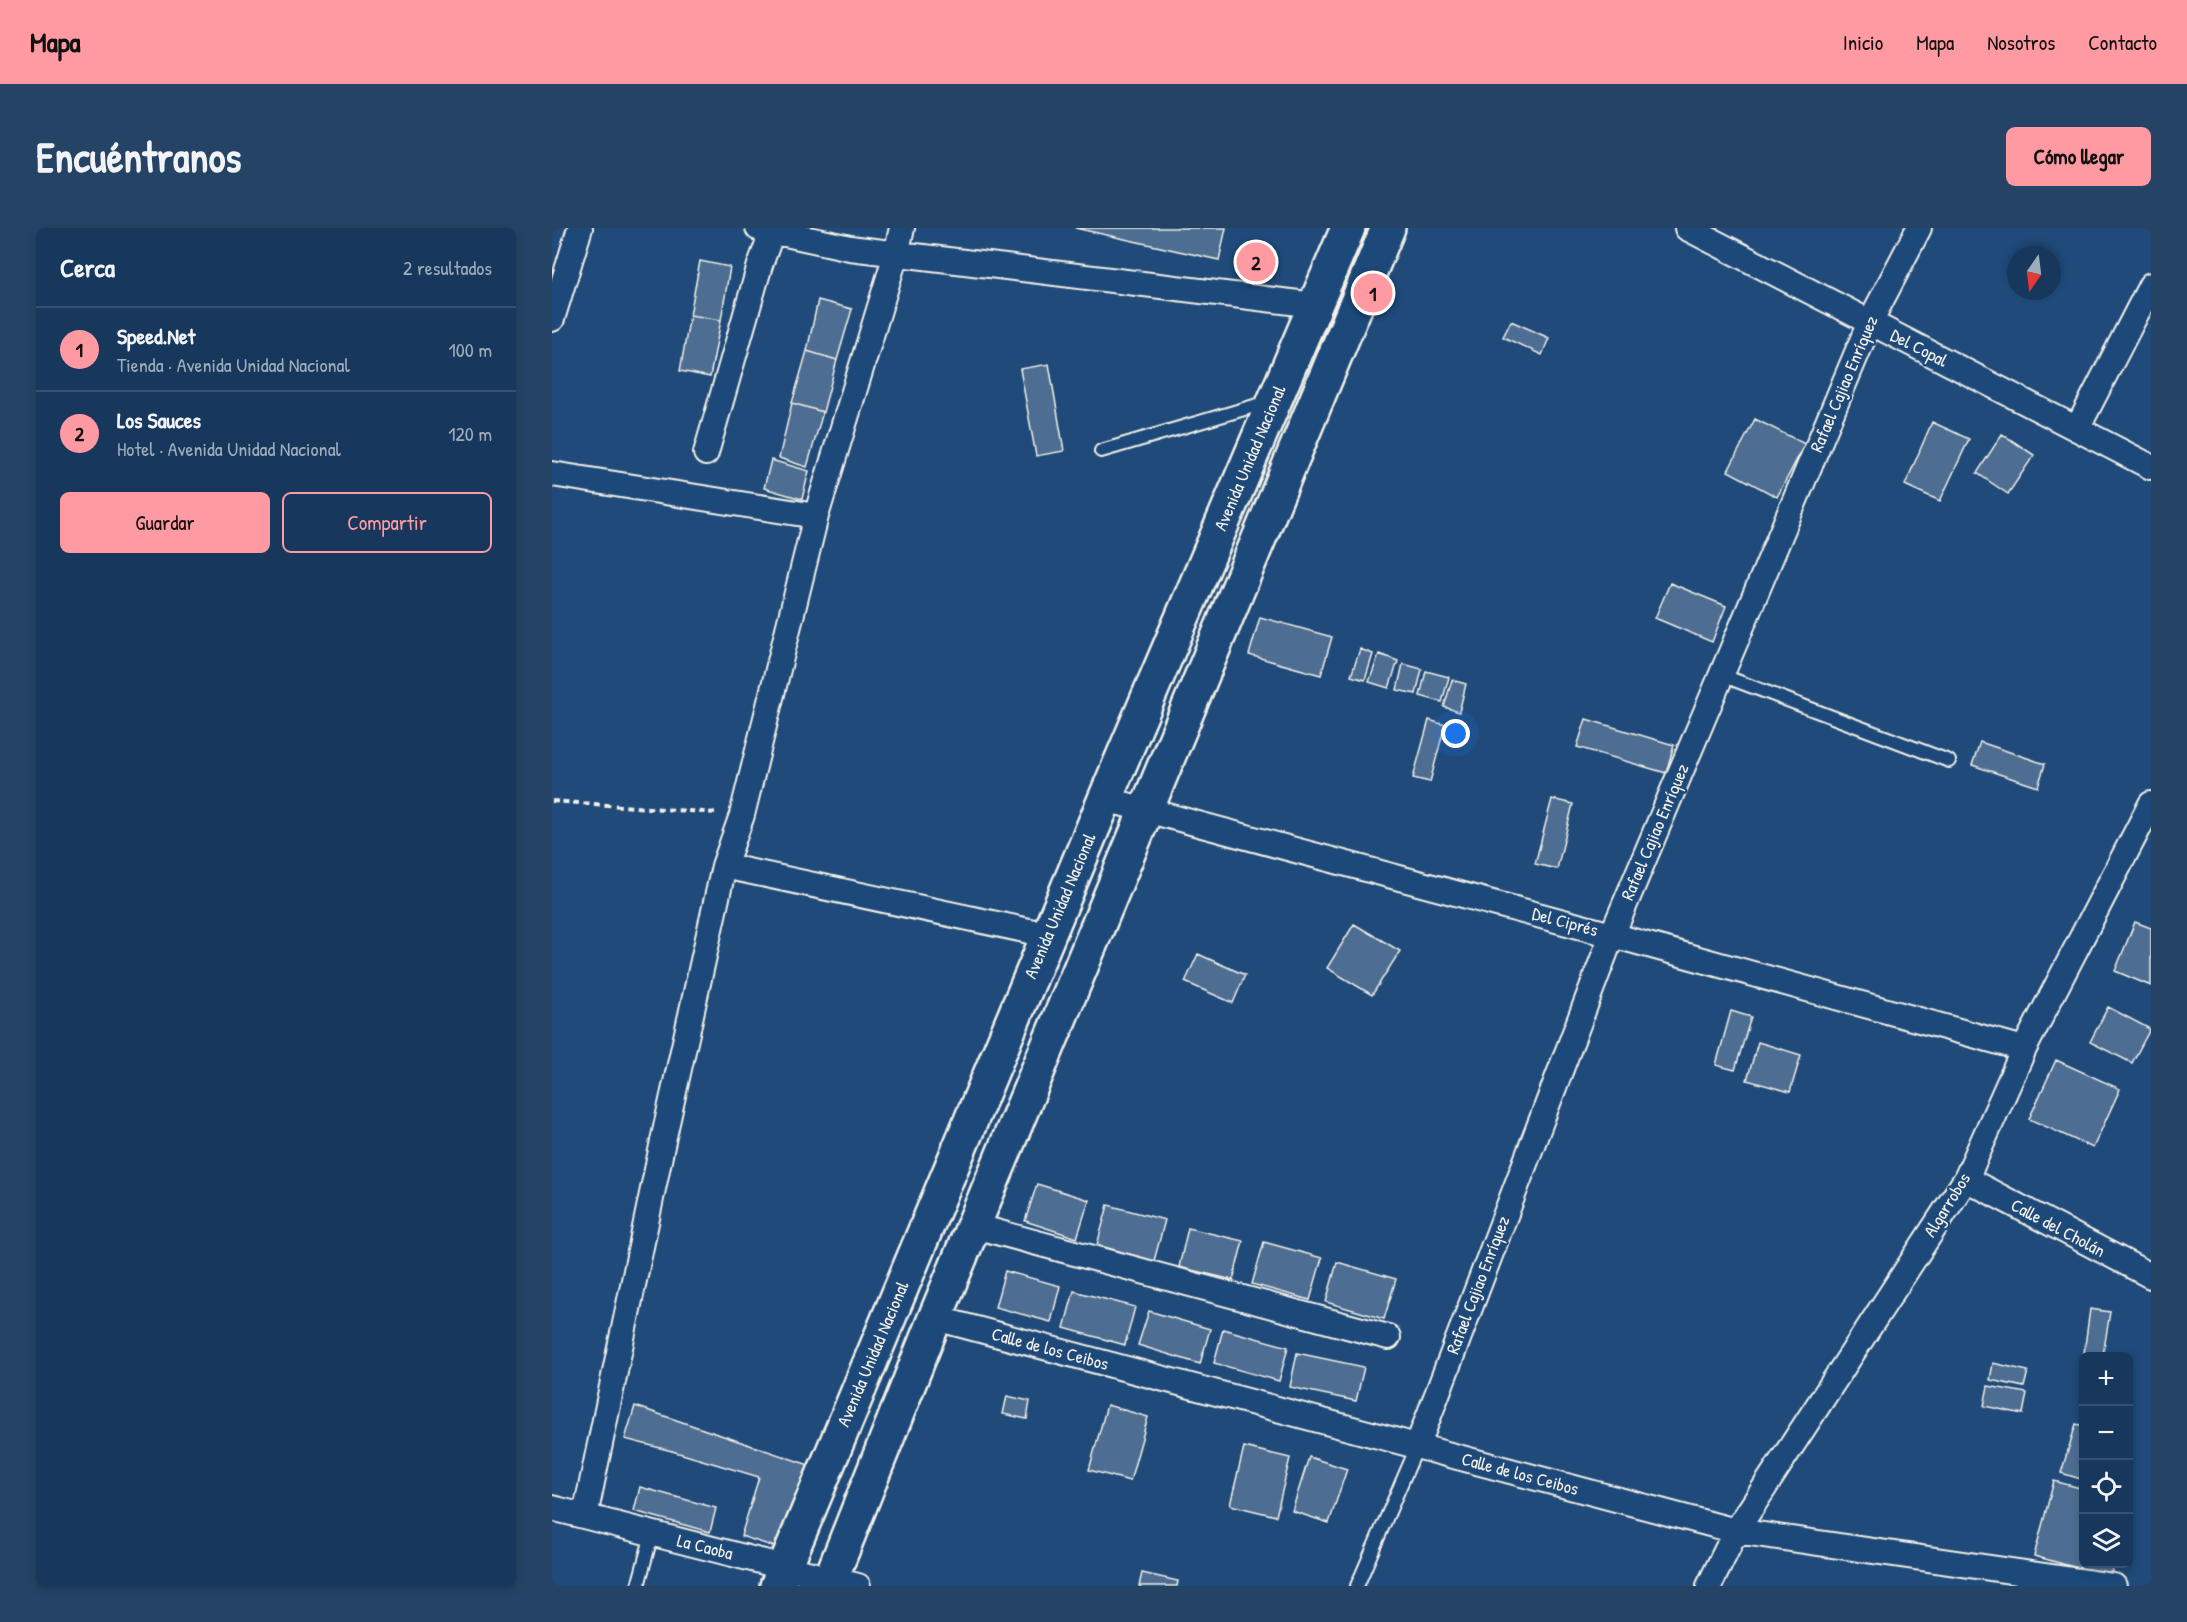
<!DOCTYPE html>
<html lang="es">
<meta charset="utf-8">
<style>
body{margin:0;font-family:"Patrick Hand",sans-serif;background:#244365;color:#f1f3f6}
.controls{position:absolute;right:18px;bottom:18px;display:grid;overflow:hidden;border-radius:9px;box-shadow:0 3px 9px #0003}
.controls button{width:54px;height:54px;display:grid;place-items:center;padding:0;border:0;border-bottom:2px solid #365272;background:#17385c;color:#f1f3f6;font:30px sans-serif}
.compass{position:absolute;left:1455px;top:18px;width:54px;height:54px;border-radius:50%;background:#17385c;box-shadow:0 3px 9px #0003;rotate:194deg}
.you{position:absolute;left:904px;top:506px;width:21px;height:21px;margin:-15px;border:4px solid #fff;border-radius:50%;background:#1a73e8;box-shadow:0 0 0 9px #1a73e833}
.badge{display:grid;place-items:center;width:39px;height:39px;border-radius:50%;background:#ff9aa2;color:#111;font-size:20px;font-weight:700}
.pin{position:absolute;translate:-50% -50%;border:3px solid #fff;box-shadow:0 2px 6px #0006}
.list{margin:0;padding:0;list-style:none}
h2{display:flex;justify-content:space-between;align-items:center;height:78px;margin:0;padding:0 24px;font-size:26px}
h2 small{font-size:20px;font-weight:400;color:#9eacbb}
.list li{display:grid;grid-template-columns:39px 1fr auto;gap:18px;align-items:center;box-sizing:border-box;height:84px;padding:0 24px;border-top:2px solid #365272}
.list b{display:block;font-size:22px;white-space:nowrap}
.list p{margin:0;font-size:20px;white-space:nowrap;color:#9eacbb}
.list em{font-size:20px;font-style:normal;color:#9eacbb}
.actions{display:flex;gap:12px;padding:18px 24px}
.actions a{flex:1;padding:14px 0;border:2px solid #ff9aa2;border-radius:9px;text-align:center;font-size:21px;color:#ff9aa2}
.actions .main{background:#ff9aa2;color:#111}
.icon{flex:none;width:33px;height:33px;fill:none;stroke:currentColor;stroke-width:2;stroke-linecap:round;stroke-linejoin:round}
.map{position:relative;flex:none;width:1599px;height:1358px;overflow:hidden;border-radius:9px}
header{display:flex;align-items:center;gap:36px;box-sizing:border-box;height:84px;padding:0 30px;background:#ff9aa2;color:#111}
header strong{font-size:28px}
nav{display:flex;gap:33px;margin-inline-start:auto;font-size:21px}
.intro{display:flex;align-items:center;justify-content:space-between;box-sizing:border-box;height:144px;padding:0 36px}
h1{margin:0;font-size:42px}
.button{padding:15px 27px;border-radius:9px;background:#ff9aa2;color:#111;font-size:21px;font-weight:700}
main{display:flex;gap:36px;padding:0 36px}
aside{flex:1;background:#17385c;border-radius:9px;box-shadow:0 3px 9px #0003}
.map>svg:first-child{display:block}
</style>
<header>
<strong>Mapa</strong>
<nav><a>Inicio</a><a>Mapa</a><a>Nosotros</a><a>Contacto</a></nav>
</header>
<div class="intro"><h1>Encuéntranos</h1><a class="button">Cómo llegar</a></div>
<main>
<aside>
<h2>Cerca<small>2 resultados</small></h2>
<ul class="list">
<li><span class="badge">1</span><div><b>Speed.Net</b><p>Tienda · Avenida Unidad Nacional</p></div><em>100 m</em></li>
<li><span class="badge">2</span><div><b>Los Sauces</b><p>Hotel · Avenida Unidad Nacional</p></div><em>120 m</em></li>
</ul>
<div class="actions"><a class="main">Guardar</a><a>Compartir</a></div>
</aside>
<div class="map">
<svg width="1599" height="1358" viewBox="0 0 1599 1358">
<rect width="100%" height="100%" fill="#1f4a7a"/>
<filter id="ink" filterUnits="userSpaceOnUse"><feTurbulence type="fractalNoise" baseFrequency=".0167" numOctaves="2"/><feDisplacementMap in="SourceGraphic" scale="12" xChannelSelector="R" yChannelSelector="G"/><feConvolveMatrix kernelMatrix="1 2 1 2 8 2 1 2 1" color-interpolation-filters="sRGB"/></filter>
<g filter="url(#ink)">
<!-- building -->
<path fill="#4d6e92" stroke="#f4f1e8" stroke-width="1.5" d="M523 0H674L667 32Z
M148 33 178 39 169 92 138 87Z
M266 72 300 81 285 132 255 123Z
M138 87 169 92 158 149 128 143Z
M959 93 997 110 990 127 951 109Z
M255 123 285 132 271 184 240 175Z
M497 136 512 223 484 228 468 141Z
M240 175 271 184 255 239 227 230Z
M1203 191 1253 216 1225 269 1176 243Z
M1380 194 1417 211 1388 273 1353 257Z
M1450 206 1482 227 1456 266 1425 245Z
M219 232 257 243 250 271 212 260Z
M1118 355 1174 378 1160 414 1103 390Z
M708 389 780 409 769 447 697 427Z
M808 421 821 426 813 452 799 448Z
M827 426 846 433 837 460 817 454Z
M851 436 870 441 864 466 845 462Z
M874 443 897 449 890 474 868 468Z
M900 452 914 456 907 484 892 479Z
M1034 491 1122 517 1114 545 1025 519Z
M877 492 893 497 878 554 861 550Z
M1428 514 1493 536 1486 559 1420 537Z
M1000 571 1021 576 1005 641 983 636Z
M1583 694 1599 700V758L1563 743Z
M802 696 848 723 820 767 775 740Z
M646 726 693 747 681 775 633 754Z
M1556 779 1598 801 1580 835 1538 814Z
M1179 783 1199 789 1183 842 1164 837Z
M1206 814 1249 827 1238 864 1195 852Z
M1504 832 1568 861 1541 920 1477 891Z
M485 956 537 972 525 1010 473 993Z
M556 977 613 992 602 1033 545 1017Z
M636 1000 691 1013 681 1052 627 1039Z
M712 1014 770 1030 758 1072 700 1056Z
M785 1034 844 1051 832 1091 774 1074Z
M453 1043 508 1058 499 1094 443 1079Z
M522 1063 583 1079 573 1117 512 1100Z
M1538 1081 1558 1084 1551 1127 1532 1125Z
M597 1083 658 1101 648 1136 586 1117Z
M671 1101 736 1119 727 1153 662 1135Z
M745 1125 812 1139 804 1173 738 1159Z
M1441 1135 1476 1143 1472 1159 1438 1152Z
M1436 1158 1475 1165 1471 1186 1432 1178Z
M455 1168 478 1173 475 1191 451 1186Z
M555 1177 596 1189 578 1253 537 1242Z
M83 1178 257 1237 223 1319 189 1308 207 1249 120 1223 73 1211Z
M1524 1196 1532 1198V1252L1509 1245Z
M692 1219 738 1230 724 1288 678 1277Z
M757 1229 795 1241 777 1295 740 1283Z
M1502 1253 1532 1261V1336H1562L1558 1349 1482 1328Z
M88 1259 164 1280 158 1304 82 1283Z
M590 1345 626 1353 625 1358H587Z"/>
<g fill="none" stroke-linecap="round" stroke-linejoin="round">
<!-- service casing -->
<g stroke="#f4f1e8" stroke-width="16">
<path id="service" d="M549 223 716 174
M1169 447 1397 533
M86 1358 100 1306
M805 1358 865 1219"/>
</g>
<!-- minor casing -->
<g stroke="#f4f1e8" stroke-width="28">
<path id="minor" d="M206 0 298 20 763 77
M1135 0 1599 239
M0 91 28 0
M1525 201 1599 57
M154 225 208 37 220 4
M0 246 264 288
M553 571 1060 707 1472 821
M172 638 496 707
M1414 951 1599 1048
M422 998 836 1109
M383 1090 1184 1303 1562 1358
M865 1219 1060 707 1318 94 1367 0
M0 1280 306 1358
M33 1288 111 913 172 638 190 587 264 288 344 26 350 0
M1157 1358 1184 1303 1414 951 1472 821 1599 576"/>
</g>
<!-- secondary casing -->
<g stroke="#f4f1e8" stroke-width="38">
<path id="secondary" d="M225 1358 553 571 796 0
M276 1358 383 1090 836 0"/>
</g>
<!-- path -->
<path stroke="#f4f1e8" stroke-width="4" stroke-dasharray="6 4.5" stroke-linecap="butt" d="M0 573 165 585"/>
<!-- service -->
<use href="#service" stroke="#1f4a7a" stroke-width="12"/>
<!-- minor -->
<use href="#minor" stroke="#1f4a7a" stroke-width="24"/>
<!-- secondary -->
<use href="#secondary" stroke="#1f4a7a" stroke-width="33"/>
</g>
</g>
<g text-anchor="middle" stroke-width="4.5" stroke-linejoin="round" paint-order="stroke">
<!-- street labels -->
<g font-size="18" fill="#f4f1e8" stroke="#1f4a7a">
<text transform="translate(1367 120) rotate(27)" y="6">Del Copal</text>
<text transform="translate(1292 156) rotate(-67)" y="6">Rafael Cajiao Enríquez</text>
<text transform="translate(698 230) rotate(-67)" y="6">Avenida Unidad Nacional</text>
<text transform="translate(1103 604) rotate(-67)" y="6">Rafael Cajiao Enríquez</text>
<text transform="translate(508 678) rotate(-67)" y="6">Avenida Unidad Nacional</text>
<text transform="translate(1013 694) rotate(15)" y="6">Del Ciprés</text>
<text transform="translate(1395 977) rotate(-58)" y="6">Algarrobos</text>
<text transform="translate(1506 1000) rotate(28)" y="6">Calle del Cholán</text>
<text transform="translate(926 1057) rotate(-69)" y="6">Rafael Cajiao Enríquez</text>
<text transform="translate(498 1121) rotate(15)" y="6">Calle de los Ceibos</text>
<text transform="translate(321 1126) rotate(-67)" y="6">Avenida Unidad Nacional</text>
<text transform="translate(968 1246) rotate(15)" y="6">Calle de los Ceibos</text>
<text transform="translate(153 1319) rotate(14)" y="6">La Caoba</text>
</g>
</g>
</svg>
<div class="controls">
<button>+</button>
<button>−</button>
<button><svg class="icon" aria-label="locate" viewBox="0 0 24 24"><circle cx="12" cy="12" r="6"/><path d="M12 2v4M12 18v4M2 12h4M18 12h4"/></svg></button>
<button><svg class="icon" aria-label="layers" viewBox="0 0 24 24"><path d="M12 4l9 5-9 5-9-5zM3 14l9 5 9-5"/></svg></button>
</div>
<svg class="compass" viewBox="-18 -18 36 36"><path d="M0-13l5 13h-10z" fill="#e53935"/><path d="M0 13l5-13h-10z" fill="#9eacbb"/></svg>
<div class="you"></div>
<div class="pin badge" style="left:821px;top:65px">1</div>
<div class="pin badge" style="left:704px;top:34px">2</div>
</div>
</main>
